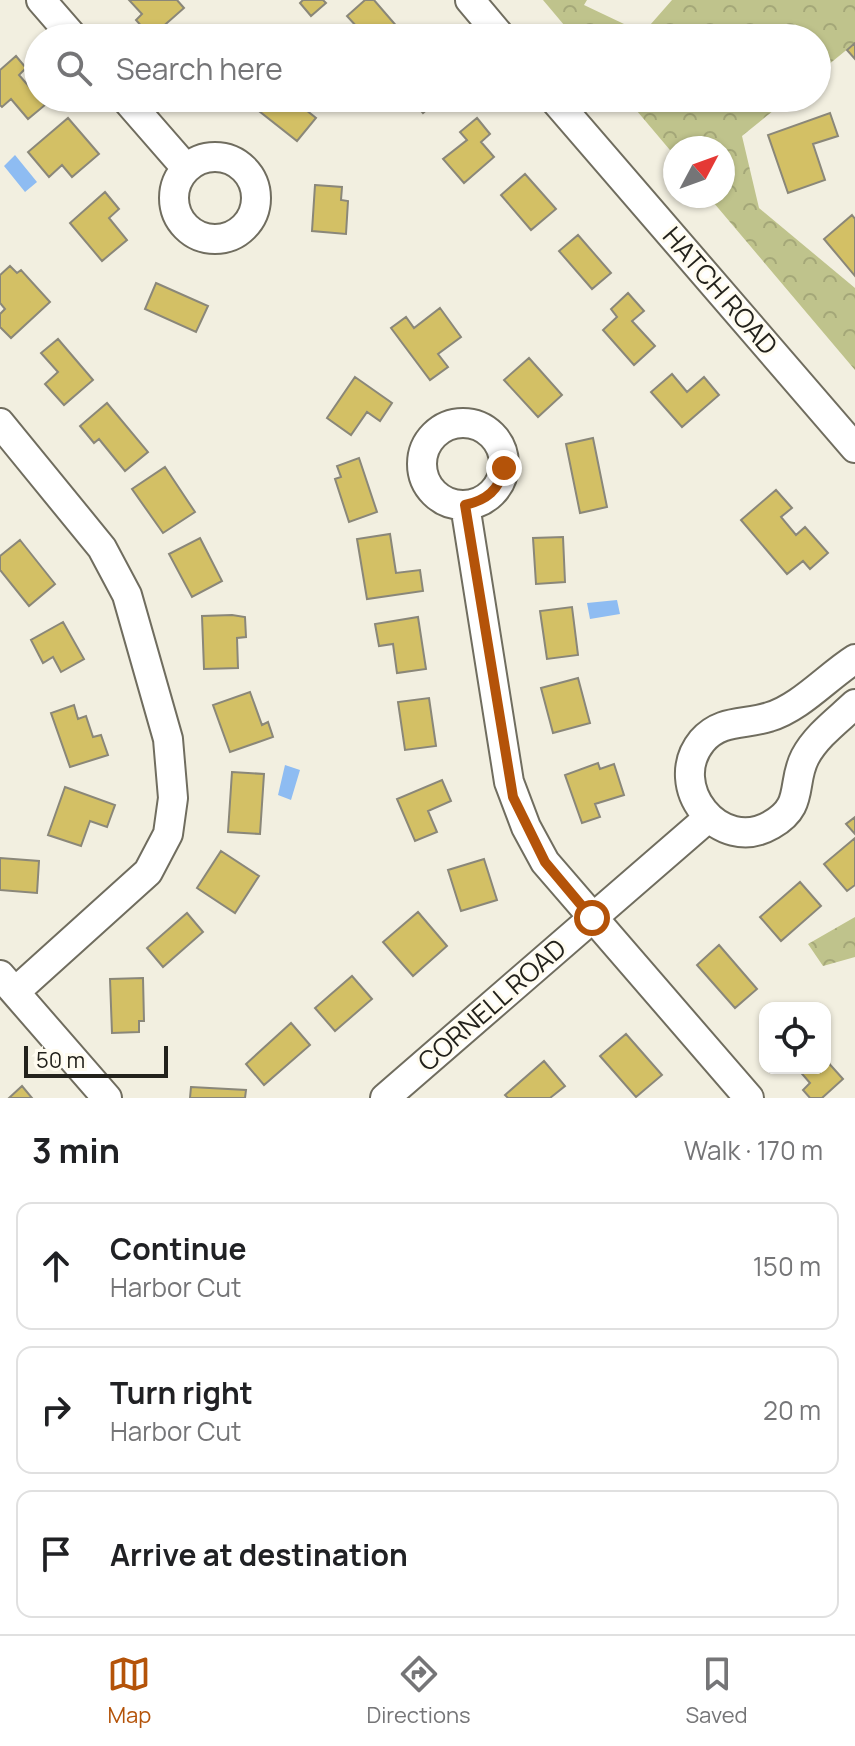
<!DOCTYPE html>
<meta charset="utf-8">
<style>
body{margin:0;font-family:Manrope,sans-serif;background:#f6f6f6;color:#202124}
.controls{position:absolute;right:24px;bottom:24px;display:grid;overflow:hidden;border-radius:16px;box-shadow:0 2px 6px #0004}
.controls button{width:72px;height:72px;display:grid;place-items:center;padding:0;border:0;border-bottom:2px solid #e0e0e0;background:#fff;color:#202124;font:40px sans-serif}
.compass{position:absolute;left:663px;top:136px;width:72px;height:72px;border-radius:50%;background:#fff;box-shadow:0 2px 6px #0004;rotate:49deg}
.scale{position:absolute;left:24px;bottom:20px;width:144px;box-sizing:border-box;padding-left:8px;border:4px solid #23221c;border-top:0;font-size:22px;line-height:28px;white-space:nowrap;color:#23221c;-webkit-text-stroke:6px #fffcf0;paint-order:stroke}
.stop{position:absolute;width:24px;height:24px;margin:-18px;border:6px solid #b45309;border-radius:50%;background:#fff}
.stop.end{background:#b45309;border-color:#fff;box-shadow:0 2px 8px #0008}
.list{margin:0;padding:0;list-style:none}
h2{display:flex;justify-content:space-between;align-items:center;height:104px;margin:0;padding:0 32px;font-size:34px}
h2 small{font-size:26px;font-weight:400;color:#757577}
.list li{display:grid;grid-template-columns:52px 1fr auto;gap:24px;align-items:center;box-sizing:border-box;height:128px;margin:0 16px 16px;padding:0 16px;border:2px solid #e0e0e0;border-radius:16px}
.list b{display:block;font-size:30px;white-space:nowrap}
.list p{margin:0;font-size:26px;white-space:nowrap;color:#757577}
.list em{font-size:26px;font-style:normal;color:#757577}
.icon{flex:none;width:44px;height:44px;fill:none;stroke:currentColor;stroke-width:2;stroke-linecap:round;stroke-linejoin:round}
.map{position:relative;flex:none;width:855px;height:1098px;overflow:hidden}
.search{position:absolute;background:#fff;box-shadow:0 2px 6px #0004;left:24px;right:24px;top:24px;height:88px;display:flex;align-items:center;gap:20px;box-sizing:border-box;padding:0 28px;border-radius:44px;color:#757577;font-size:30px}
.sheet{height:536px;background:#fff}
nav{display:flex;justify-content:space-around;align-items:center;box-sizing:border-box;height:112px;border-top:2px solid #e0e0e0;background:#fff;font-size:22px;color:#757577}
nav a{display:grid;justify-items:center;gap:4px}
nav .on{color:#b45309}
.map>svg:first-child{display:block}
</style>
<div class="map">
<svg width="855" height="1098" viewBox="0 0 855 1098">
<defs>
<pattern id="forest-crowns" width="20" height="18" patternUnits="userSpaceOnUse" patternTransform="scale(2)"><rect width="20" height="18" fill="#bfc38c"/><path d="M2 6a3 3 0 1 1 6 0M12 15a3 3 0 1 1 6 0" fill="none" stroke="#a4a778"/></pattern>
</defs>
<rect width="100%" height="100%" fill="#f2efe0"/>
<!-- forest -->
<path fill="url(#forest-crowns)" d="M543 0H587L584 5 643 33 672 0H855V43L817 74V38H575Z
M626 98H789L742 136 759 208 855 288V370L708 196H723V148H675V156Z
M855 917V957L823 966 808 944Z"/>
<!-- water -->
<path fill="#8ebcf2" d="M15 155 37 182 25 192 4 166Z
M617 600 620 614 590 619 587 603Z
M285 765 300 770 291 800 278 795Z"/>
<!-- building -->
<path fill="#d3c065" stroke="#8a8779" stroke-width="2" d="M129 0H177L184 8 151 37 136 20 142 14Z
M303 0H323L326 3 311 16 300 3Z
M365 0H374L399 29 389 38H367L347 16Z
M855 43V59L847 50Z
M16 56 26 68 19 75 45 105 28 119 11 99 2 107 0 105V70Z
M269 98H291L316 118 297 141 259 111Z
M410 98H440L423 113Z
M830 113 838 136 813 144 825 180 788 193 768 135Z
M68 118 99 154 72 177 62 165 49 177 28 152Z
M477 118 490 134 481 142 494 157 464 183 443 159 467 140 460 132Z
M525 174 556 209 531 230 501 195Z
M315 185 342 187 341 200 348 201 346 234 312 231Z
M105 192 119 209 109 218 127 240 102 261 70 223Z
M852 215 855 219V276L824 239Z
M578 235 611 273 592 289 559 251Z
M10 266 17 273 21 270 50 302 11 338 0 327V314L5 309 0 303V275Z
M156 283 208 306 196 332 145 309Z
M628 293 644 311 632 321 655 346 634 365 603 330 617 317 611 309Z
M440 308 461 337 438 354 448 367 430 380 391 328 406 317 414 328Z
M58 339 93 380 64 405 45 384 58 372 41 353Z
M529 358 562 395 538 417 504 380Z
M672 374 687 392 704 377 719 395 682 427 651 392Z
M355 377 392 403 380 421 367 412 351 435 327 418Z
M107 403 148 452 125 471 99 439 94 443 80 426Z
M593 438 607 507 580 513 566 444Z
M359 458 377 512 349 522 335 479 341 477 337 466Z
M165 467 195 512 163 533 132 489Z
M776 490 792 508 781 517 796 535 805 527 828 553 810 569 803 561 787 574 741 520Z
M390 534 396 573 420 570 423 591 367 599 357 539Z
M563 537 565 582 536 584 533 538Z
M200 538 222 581 192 597 169 554Z
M20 540 55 584 29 606 0 570V556Z
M572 607 578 655 547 659 540 611Z
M232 615 245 617 246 637 237 638 238 668 204 669 202 616Z
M418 617 426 669 397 673 393 644 379 646 375 624Z
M63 622 84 659 61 672 53 657 43 663 31 640Z
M578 678 590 723 553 733 541 688Z
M250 692 262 725 268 722 273 737 230 752 213 705Z
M429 698 436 746 405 750 398 702Z
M74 705 78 719 86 716 93 737 101 735 108 755 70 767 51 713Z
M598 763 600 769 614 764 624 795 595 804 600 817 582 823 565 775Z
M232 772 264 774 260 834 228 832Z
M442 780 451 801 428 811 437 832 415 841 397 799Z
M65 787 115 805 107 827 90 821 81 846 48 835Z
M855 817V834L846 824Z
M855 838V885L847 891 824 864Z
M221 851 259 876 235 913 197 888Z
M0 858 39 861 37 893 0 890Z
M484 859 497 900 461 911 448 870Z
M800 882 821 906 781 941 760 917Z
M418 912 447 946 413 976 383 942Z
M187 913 203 932 163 967 147 948Z
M719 945 757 989 735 1008 697 965Z
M352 976 372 999 335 1031 315 1008Z
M143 978 144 1021H139V1032L112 1033 110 979Z
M291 1023 310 1045 264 1085 246 1064Z
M626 1034 662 1075 636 1097 600 1056Z
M825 1059 843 1079 822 1098H810L803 1090 810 1083 797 1068H825Z
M544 1061 565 1086 550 1098H508L505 1095Z
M22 1086 32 1098H9Z
M191 1087 246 1090 245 1098H190Z"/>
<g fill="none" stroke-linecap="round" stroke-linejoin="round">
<!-- minor casing -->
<g stroke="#706d5f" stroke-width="32">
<path id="minor" d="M41 0 74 38
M470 0 502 38
M125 98 186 168
M553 98 855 448
M174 198a41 41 0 1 1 82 0a41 41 0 1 1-82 0Z
M0 423 102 548 127 595 168 739 173 798 168 834 148 872 15 992
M422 464a41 41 0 1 1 82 0a41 41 0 1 1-82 0Z
M465 505 509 782 526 827 545 862 749 1098
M855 659C828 676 800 708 769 717 745 725 721 719 702 741 665 786 720 855 771 825 805 806 791 784 805 757 816 736 838 720 855 704
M0 975 107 1098
M385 1098 708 818"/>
</g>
<!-- minor -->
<use href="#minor" stroke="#fff" stroke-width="28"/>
</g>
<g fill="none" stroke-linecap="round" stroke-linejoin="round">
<!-- route -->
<path stroke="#b45309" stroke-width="10" d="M504 468C499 490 487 500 465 505L513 797 545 862 592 918"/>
</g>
<g text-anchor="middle" stroke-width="6" stroke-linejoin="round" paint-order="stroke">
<!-- street labels -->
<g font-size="26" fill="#23221c" stroke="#fffcf0">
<text transform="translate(720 291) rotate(49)" y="9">HATCH ROAD</text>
<text transform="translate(492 1005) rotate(-41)" y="9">CORNELL ROAD</text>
</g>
</g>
</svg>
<div class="controls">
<button><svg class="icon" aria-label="locate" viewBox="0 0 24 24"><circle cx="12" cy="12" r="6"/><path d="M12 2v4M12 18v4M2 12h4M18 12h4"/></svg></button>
</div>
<svg class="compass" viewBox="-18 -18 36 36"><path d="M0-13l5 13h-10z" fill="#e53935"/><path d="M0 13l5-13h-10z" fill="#757577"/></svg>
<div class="scale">50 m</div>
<div class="stop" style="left:592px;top:918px"></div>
<div class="stop end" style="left:504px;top:468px"></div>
<div class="search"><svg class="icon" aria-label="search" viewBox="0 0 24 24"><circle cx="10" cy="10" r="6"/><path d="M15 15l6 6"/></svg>Search here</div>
</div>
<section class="sheet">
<h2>3 min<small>Walk · 170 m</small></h2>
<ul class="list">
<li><svg class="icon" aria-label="ahead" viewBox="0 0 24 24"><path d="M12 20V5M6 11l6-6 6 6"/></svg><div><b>Continue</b><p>Harbor Cut</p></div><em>150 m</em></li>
<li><svg class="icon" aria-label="right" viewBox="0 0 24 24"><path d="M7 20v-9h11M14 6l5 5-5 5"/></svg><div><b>Turn right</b><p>Harbor Cut</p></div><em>20 m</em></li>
<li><svg class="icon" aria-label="arrive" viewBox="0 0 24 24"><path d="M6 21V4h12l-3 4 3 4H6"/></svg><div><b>Arrive at destination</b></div></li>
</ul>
</section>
<nav>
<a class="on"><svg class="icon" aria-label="map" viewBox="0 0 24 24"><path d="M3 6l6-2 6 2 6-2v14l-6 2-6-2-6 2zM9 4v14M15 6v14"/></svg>Map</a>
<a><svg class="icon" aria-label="directions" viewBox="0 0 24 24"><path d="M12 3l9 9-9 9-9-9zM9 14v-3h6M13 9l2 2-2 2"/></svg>Directions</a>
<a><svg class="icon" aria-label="saved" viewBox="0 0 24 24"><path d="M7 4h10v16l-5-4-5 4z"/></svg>Saved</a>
</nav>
